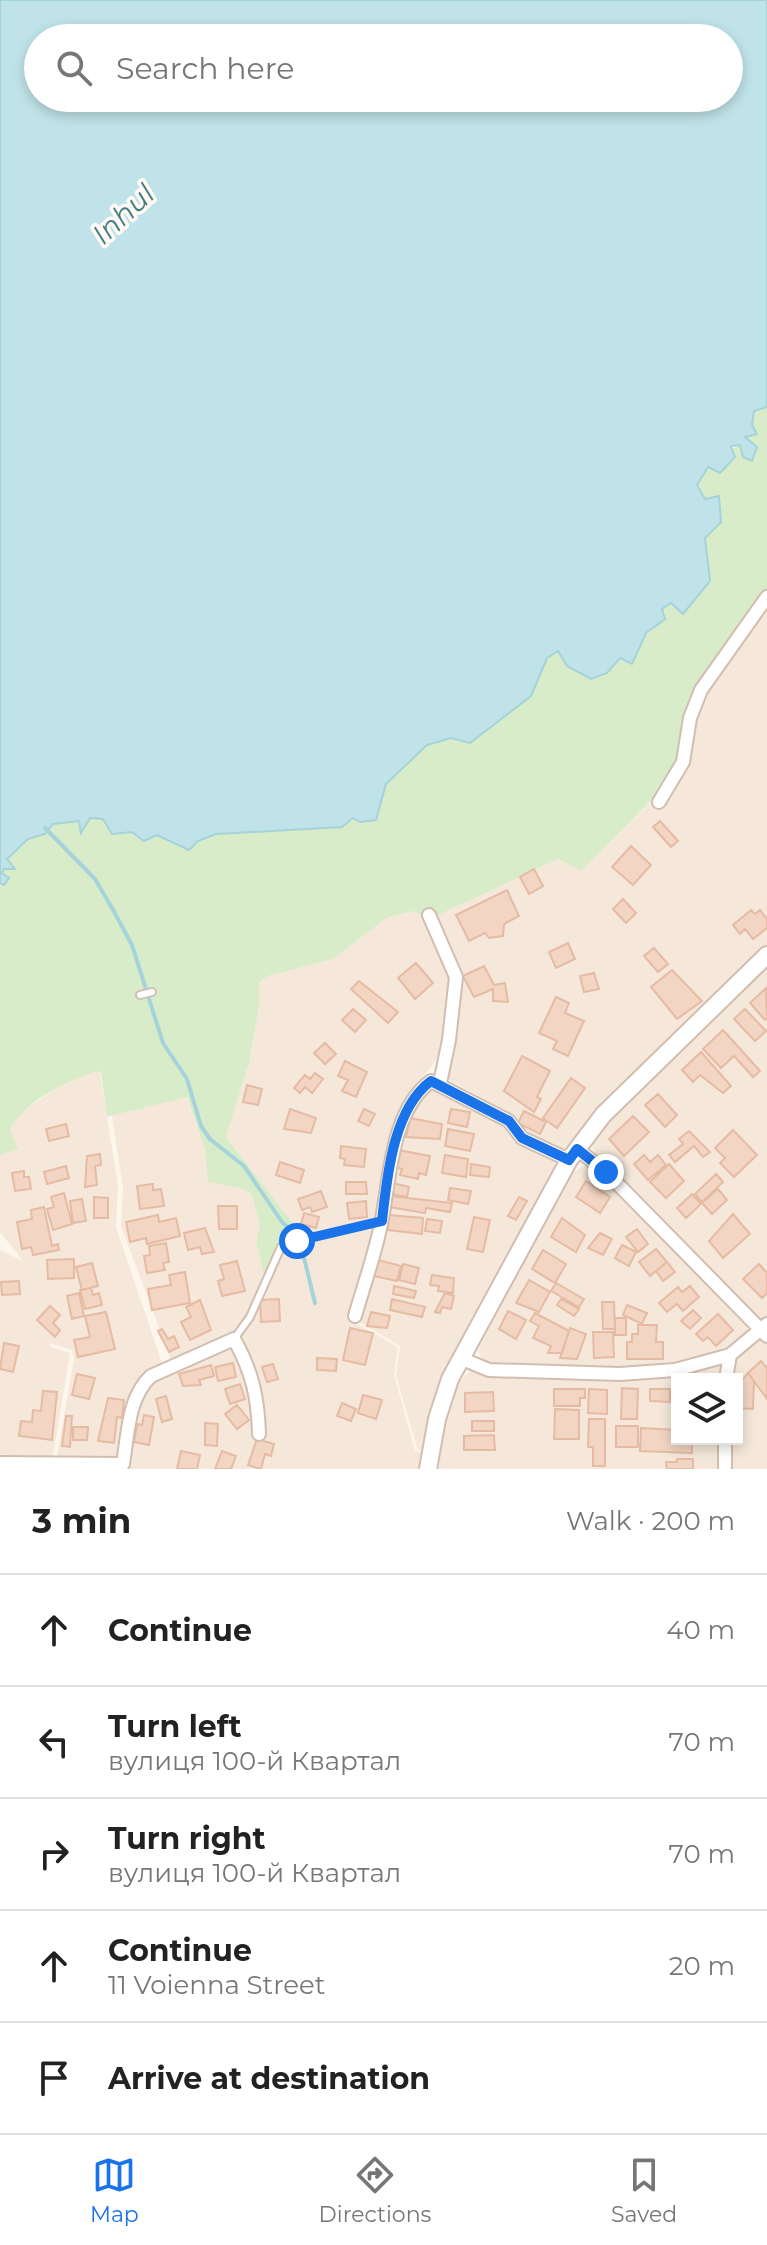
<!DOCTYPE html>
<meta charset="utf-8">
<style>
body{margin:0;font-family:Montserrat,sans-serif;background:#f6f6f6;color:#222}
.controls{position:absolute;right:24px;bottom:24px;display:grid;overflow:hidden;border-radius:0px;box-shadow:0 4px 12px #0003}
.controls button{width:72px;height:72px;display:grid;place-items:center;padding:0;border:0;border-bottom:2px solid #e0e0e0;background:#fff;color:#222;font:40px sans-serif}
.stop{position:absolute;width:24px;height:24px;margin:-18px;border:6px solid #1a73e8;border-radius:50%;background:#fff}
.stop.end{background:#1a73e8;border-color:#fff;box-shadow:0 2px 8px #0008}
.list{margin:0;padding:0;list-style:none}
h2{display:flex;justify-content:space-between;align-items:center;height:104px;margin:0;padding:0 32px;font-size:34px}
h2 small{font-size:26px;font-weight:400;color:#767676}
.list li{display:grid;grid-template-columns:52px 1fr auto;gap:24px;align-items:center;box-sizing:border-box;height:112px;padding:0 32px;border-top:2px solid #e0e0e0}
.list b{display:block;font-size:30px;white-space:nowrap}
.list p{margin:0;font-size:26px;white-space:nowrap;color:#767676}
.list em{font-size:26px;font-style:normal;color:#767676}
.icon{flex:none;width:44px;height:44px;fill:none;stroke:currentColor;stroke-width:2;stroke-linecap:round;stroke-linejoin:round}
.map{position:relative;flex:none;width:767px;height:1469px;overflow:hidden}
.search{position:absolute;background:#fff;box-shadow:0 4px 12px #0003;left:24px;right:24px;top:24px;height:88px;display:flex;align-items:center;gap:20px;box-sizing:border-box;padding:0 28px;border-radius:44px;color:#767676;font-size:30px}
.sheet{height:664px;background:#fff}
nav{display:flex;justify-content:space-around;align-items:center;box-sizing:border-box;height:112px;border-top:2px solid #e0e0e0;background:#fff;font-size:22px;color:#767676}
nav a{display:grid;justify-items:center;gap:4px}
nav .on{color:#1a73e8}
.map>svg:first-child{display:block}
</style>
<div class="map">
<svg width="767" height="1469" viewBox="0 0 767 1469">
<rect width="100%" height="100%" fill="#fdf6ec"/>
<!-- residential -->
<path fill="#f5e8da" d="M767 603V946L596 1112 568 1146 560 1150 526 1134 512 1114 446 1078 460 979 434 917 559 859 581 871 653 800 660 807 706 688Z
M414 911 425 918 452 982 444 1051 416 1085 401 1110 389 1149 377 1218 315 1231 293 1223 226 1137 249 1063 259 1007V983L268 976 333 959 388 917Z
M767 966V1317L759 1321 595 1156 592 1146 597 1134 612 1117Z
M97 1071 100 1073 118 1186 116 1227 163 1366 149 1374 121 1455 114 1458 57 1456 74 1359 72 1350 50 1343V1347L70 1353 53 1456H0V1250L23 1261 0 1232V1155L17 1149 10 1129 18 1115 62 1084Z
M429 1087 507 1125 551 1158 556 1167 436 1391 422 1451 417 1448 396 1375 400 1346 358 1321 389 1182 411 1112Z
M186 1096 205 1150 209 1182 245 1189 252 1196 260 1225 256 1242 264 1275 249 1313 230 1335 171 1360 121 1226 123 1188 112 1116Z
M582 1166H592L747 1319V1332L729 1351 698 1362 619 1371 488 1365 483 1361 478 1351 515 1275 573 1173Z
M375 1224 349 1319 398 1347 394 1375 415 1450 422 1453 420 1469H128L139 1397 153 1379 238 1342 251 1320 282 1248 316 1236Z
M762 1339 767 1341V1469H728L729 1439H737V1379H730L735 1361 744 1349Z
M724 1360V1379H677V1439H722V1469H438L446 1422 458 1383 470 1371 515 1376Z"/>
<!-- green -->
<path fill="#d8ecc9" d="M767 407V603L706 688 660 808 652 800 581 871 559 859 434 917 425 918 414 911 388 917 333 959 268 976 259 983V1007L249 1063 226 1137 293 1223 315 1231 316 1236 283 1248 269 1277 264 1275 256 1242 260 1225 252 1196 245 1189 208 1182 205 1150 187 1097 107 1117 101 1073 97 1071C64 1083 29 1098 10 1129L18 1149 0 1155V883L4 884 1 872 5 869 13 870 7 859 28 839 45 834 53 824 74 820 85 825 90 818 103 819 113 834 132 832 144 840 157 835 189 850 198 841 216 834 341 827 427 745 451 738 470 743 531 696 547 658 558 651 576 671 591 679C619 668 640 637 665 619L662 609 671 603 682 613C698 573 721 526 696 485 712 460 722 455 746 441L754 410Z"/>
<!-- water -->
<path fill="#bfe3e8" stroke="#a5d3da" stroke-width="2" fill-rule="evenodd" d="M0 0H767V407L754 411 752 425 757 434 745 437 757 447 752 461 743 457 740 445 731 446 735 457 720 473 708 467 697 485 705 499 719 496 721 522 705 538 710 581 683 614 671 603 662 609 665 619 646 633 632 664 620 658 607 673 591 679 567 666 558 651 547 658 531 696 470 743 451 738 427 745 386 784 376 820 360 822 353 818 342 827 216 834 198 841 189 850 157 835 144 841 132 832 112 834 103 819 90 818 81 833 79 821 53 824 45 834 28 839 7 859 15 869H4L2 873 9 878 4 885 0 883ZM38 38H729V98H38Z"/>
<g fill="none" stroke-linecap="round" stroke-linejoin="round">
<!-- stream -->
<path stroke="#a5d3da" stroke-width="4" d="M45 828 95 879 112 908 132 945 163 1043 187 1079 201 1126 210 1139 244 1166 282 1222 299 1237 315 1303"/>
</g>
<!-- building -->
<path fill="#f3d5c3" stroke="#e6bba3" stroke-width="2" d="M660 821 678 841 671 847 653 827Z
M631 846 651 865 633 885 612 867Z
M534 869 543 886 529 894 520 877Z
M507 890 519 916 504 924 503 936 489 938 485 933 469 941 456 915Z
M623 899 636 913 626 923 613 909Z
M751 910 755 914 760 910 767 919V928L753 939 745 929 740 934 733 925Z
M568 943 575 959 556 968 549 952Z
M654 948 668 964 658 972 644 956Z
M416 963 433 983 415 999 398 978Z
M484 966 494 985 505 983 508 1002 493 1001V989L474 997 463 976Z
M672 970 702 1001 677 1019 651 987Z
M594 973 599 989 584 992 580 976Z
M359 981 398 1012 388 1023 351 989Z
M766 988 767 1018 765 1020 750 1003Z
M556 997 569 1003 565 1013 584 1021 568 1056 553 1049 557 1041 539 1033Z
M353 1009 366 1020 355 1032 342 1020Z
M745 1009 766 1031 755 1041 734 1019Z
M723 1030 760 1071 753 1077 734 1056 721 1068 703 1049Z
M325 1043 336 1054 325 1064 314 1053Z
M701 1052 731 1086 723 1093 700 1075 693 1082 682 1070Z
M522 1056 550 1071 537 1097 541 1099 534 1112 504 1091Z
M345 1061 367 1072 356 1097 342 1091 348 1080 338 1076Z
M315 1073 323 1079 312 1093 305 1087 300 1093 294 1088 305 1075 310 1079Z
M571 1078 585 1088 557 1128 543 1118Z
M247 1085 262 1089 258 1105 243 1102Z
M658 1094 677 1115 665 1127 645 1105Z
M290 1109 316 1118 311 1133 284 1129Z
M364 1109 375 1114 369 1126 358 1121Z
M451 1109 470 1112 467 1127 448 1123Z
M524 1111 546 1122 540 1134 518 1123Z
M633 1116 649 1132 624 1156 609 1139Z
M410 1118 442 1124 440 1139 406 1137Z
M66 1124 69 1136 49 1141 46 1129Z
M448 1129 474 1134 470 1151 445 1146Z
M733 1130 757 1155 734 1177 720 1163 725 1158 715 1148Z
M689 1131 710 1152 703 1157 694 1146 675 1162 669 1155 683 1144 679 1139Z
M341 1146 366 1149 364 1167 344 1165 345 1159 340 1158Z
M398 1150 430 1156 426 1175 419 1173 418 1179 400 1175 402 1169 395 1167Z
M100 1154 101 1165 95 1166 97 1185 85 1187 87 1156Z
M445 1155 468 1159 466 1177 442 1173Z
M644 1155 650 1162 658 1155 666 1165 648 1180 634 1164Z
M280 1162 304 1170 300 1183 276 1175Z
M471 1164 490 1167 489 1177 470 1175Z
M669 1164 684 1181 666 1198 650 1182Z
M66 1166 69 1178 47 1184 44 1172Z
M24 1171V1177H29L31 1189 15 1191 12 1173Z
M716 1174 723 1182 702 1202 695 1194Z
M586 1181 610 1197 600 1213 576 1197Z
M346 1182H366L367 1194H346Z
M393 1183 409 1187 407 1197 391 1194Z
M153 1184V1190L161 1189 164 1206 140 1209 137 1186Z
M450 1188 471 1191 468 1204 448 1200Z
M718 1189 727 1200 712 1214 702 1203Z
M321 1191 327 1207 312 1212 310 1207 302 1210 298 1199Z
M64 1193 72 1224 53 1230 47 1209 54 1207 51 1197Z
M692 1194 701 1204 686 1218 677 1208Z
M390 1196 452 1203 450 1212 426 1208 425 1213 389 1207Z
M94 1197 108 1198V1218H94Z
M519 1197 527 1201 516 1220 508 1216Z
M82 1199 86 1221 73 1223 70 1201Z
M366 1201 367 1217 349 1219 347 1203Z
M218 1206H237V1229H219Z
M44 1207 52 1246 58 1244 59 1250 33 1255 31 1247 22 1249 17 1222 32 1219 31 1210Z
M304 1213 319 1217 316 1228 301 1224Z
M733 1214 750 1234 723 1258 709 1241Z
M158 1215 159 1222 176 1218 180 1236 147 1244 146 1238 130 1242 126 1222Z
M389 1215 423 1218 422 1234 388 1230Z
M474 1217 490 1220 483 1252 467 1249Z
M562 1218 585 1235 576 1252 551 1237Z
M427 1219 442 1221 440 1233 425 1231Z
M205 1228 214 1252 202 1254 200 1247 188 1250 184 1233Z
M637 1229 648 1244 638 1252 626 1237Z
M600 1233 612 1239 603 1255 588 1248Z
M166 1243 169 1262 163 1263 165 1270 147 1273 144 1256 150 1255 149 1246Z
M622 1245 636 1252 629 1266 615 1258Z
M656 1249 667 1262 650 1276 639 1262Z
M543 1250 566 1264 555 1283 532 1269Z
M74 1259V1278L48 1279 47 1260Z
M378 1260 401 1266 397 1281 374 1276Z
M237 1261 245 1291 222 1296 218 1281 224 1279 220 1265Z
M667 1262 675 1272 663 1281 656 1271Z
M92 1263 98 1286 82 1290 76 1267Z
M403 1264 419 1268 415 1284 399 1280Z
M759 1264 767 1273V1293L762 1298 743 1279Z
M185 1272 190 1303 152 1310 148 1289 171 1285 169 1275Z
M432 1275 454 1278 453 1293 438 1291 439 1286 430 1285Z
M529 1280 550 1292 539 1312 516 1303Z
M19 1281 20 1294 2 1295 1 1282Z
M556 1283 584 1299 579 1307 551 1291Z
M394 1286 416 1291 414 1298 393 1294Z
M690 1286 699 1297 683 1311 677 1304 667 1312 659 1303 678 1287 682 1292Z
M91 1288 93 1295 99 1293 102 1305 85 1309 80 1290Z
M79 1293 84 1316 72 1319 67 1296Z
M445 1293 454 1296 451 1309 442 1307 440 1313 435 1312Z
M279 1299 280 1321 261 1322 260 1300Z
M392 1299 425 1307 422 1317 390 1310Z
M561 1299 579 1309 574 1316 557 1305Z
M200 1300 211 1330 190 1340 181 1322 191 1317 186 1307Z
M602 1302H614L615 1329H603Z
M627 1305 647 1313 642 1324 623 1315Z
M50 1306 60 1315 53 1323 60 1330 55 1337 37 1320Z
M693 1310 701 1318 690 1329 681 1321Z
M508 1311 526 1320 516 1339 499 1329Z
M106 1312 115 1349 78 1357 74 1340 90 1337 85 1316Z
M371 1312 390 1316 387 1328 367 1326Z
M535 1313 569 1331 562 1353H548L551 1346 533 1338 539 1326 530 1321Z
M718 1314 733 1330 716 1346 708 1337 703 1341 696 1334Z
M615 1318H626V1335H615Z
M638 1325H657L656 1342H663V1359H627V1342H632V1334H638Z
M350 1328 373 1333 365 1365 343 1360Z
M570 1328 586 1334 577 1359 560 1358Z
M162 1329 168 1339 174 1336 179 1347 169 1352 158 1331Z
M593 1332H613L614 1357 594 1358Z
M4 1343 19 1346 13 1372 0 1369Z
M317 1358 337 1359 336 1371 317 1370Z
M761 1361 767 1368V1399L748 1373Z
M233 1363 236 1377 218 1381 215 1367Z
M273 1364 278 1379 267 1382 262 1367Z
M211 1365 214 1376 199 1380 201 1385 183 1386 179 1374Z
M748 1373 754 1381 753 1409 737 1408 738 1385Z
M77 1374 95 1378 89 1399 72 1395Z
M240 1384 245 1399 230 1404 225 1389Z
M622 1388 638 1389 637 1419H621Z
M554 1389H585V1398H580V1406H554Z
M589 1389 607 1390V1414L588 1413Z
M650 1389H670V1402L650 1401Z
M43 1391 57 1392 52 1440 19 1436 21 1421 32 1422 33 1410 41 1411Z
M493 1392 494 1411 465 1412V1393Z
M363 1395 382 1400 376 1419 358 1413Z
M166 1396 172 1419 162 1422 156 1399Z
M108 1398 124 1400 122 1418 117 1417 114 1443 98 1441Z
M342 1403 356 1409 351 1421 337 1416Z
M237 1405 249 1420 237 1429 225 1414Z
M555 1409 579 1410V1439H554Z
M144 1415 154 1417 149 1445 134 1442 137 1424 142 1425Z
M66 1416H72L70 1447 62 1446Z
M589 1419H605V1466H593V1447H588Z
M472 1421H494V1431H472Z
M205 1423 218 1424 217 1446 205 1445Z
M616 1426H638V1447H616Z
M73 1427H88L87 1440H73Z
M641 1428 677 1430V1439H692V1453L640 1451Z
M494 1435 495 1450H464V1436Z
M257 1439 274 1444 271 1456 265 1454 261 1469 248 1465Z
M181 1451 200 1455 197 1469H177Z
M222 1451 236 1456 231 1469H215Z
M677 1459H693V1469H667L666 1462H677Z"/>
<g fill="none" stroke-linecap="round" stroke-linejoin="round">
<!-- service casing -->
<g stroke="#d1beb0" stroke-width="10">
<path id="service" d="M140 995 152 992
M234 1339 250 1317 281 1247"/>
</g>
<!-- minor casing -->
<g stroke="#d1beb0" stroke-width="16">
<path id="minor" d="M659 802 683 762 690 718 701 690 767 597
M429 915 456 977 449 1040 440 1083
M577 1149 606 1172 767 1336
M355 1316C364 1284 376 1252 382 1219 390 1175 392 1110 431 1081L509 1121 522 1138 569 1160
M460 1358 489 1370 620 1374 675 1370 730 1355 767 1324
M726 1379 730 1355
M0 1463 123 1464C128 1434 128 1397 151 1376L234 1339C252 1371 258 1397 259 1434
M725 1469V1439"/>
</g>
<!-- tertiary casing -->
<g stroke="#d1beb0" stroke-width="20">
<path id="tertiary" d="M428 1469 437 1419 450 1379 569 1160 603 1115 767 955"/>
</g>
<!-- path -->
<path stroke="#d9b8a5" stroke-width="3" stroke-dasharray="2 6" stroke-linecap="butt" d="M288 1243 369 1223"/>
<!-- service -->
<use href="#service" stroke="#fff" stroke-width="6"/>
<!-- minor -->
<use href="#minor" stroke="#fff" stroke-width="12"/>
<!-- tertiary -->
<use href="#tertiary" stroke="#fff" stroke-width="16"/>
</g>
<g fill="none" stroke-linecap="round" stroke-linejoin="round">
<!-- route -->
<path stroke="#1a73e8" stroke-width="10" d="M297 1241 382 1221C387 1177 393 1109 431 1081L509 1121 522 1138 569 1160 577 1149 606 1172"/>
</g>
<g text-anchor="middle" stroke-width="7" stroke-linejoin="round" paint-order="stroke">
<!-- water labels -->
<g font-size="28" font-style="italic" fill="#437c86" stroke="#fffaf3">
<text transform="translate(123 214) rotate(-43)" y="10">Inhul</text>
</g>
</g>
</svg>
<div class="controls">
<button><svg class="icon" aria-label="layers" viewBox="0 0 24 24"><path d="M12 4l9 5-9 5-9-5zM3 14l9 5 9-5"/></svg></button>
</div>
<div class="stop" style="left:297px;top:1241px"></div>
<div class="stop end" style="left:606px;top:1172px"></div>
<div class="search"><svg class="icon" aria-label="search" viewBox="0 0 24 24"><circle cx="10" cy="10" r="6"/><path d="M15 15l6 6"/></svg>Search here</div>
</div>
<section class="sheet">
<h2>3 min<small>Walk · 200 m</small></h2>
<ul class="list">
<li><svg class="icon" aria-label="ahead" viewBox="0 0 24 24"><path d="M12 20V5M6 11l6-6 6 6"/></svg><div><b>Continue</b></div><em>40 m</em></li>
<li><svg class="icon" aria-label="left" viewBox="0 0 24 24"><path d="M17 20v-9H6M10 6l-5 5 5 5"/></svg><div><b>Turn left</b><p>вулиця 100-й Квартал</p></div><em>70 m</em></li>
<li><svg class="icon" aria-label="right" viewBox="0 0 24 24"><path d="M7 20v-9h11M14 6l5 5-5 5"/></svg><div><b>Turn right</b><p>вулиця 100-й Квартал</p></div><em>70 m</em></li>
<li><svg class="icon" aria-label="ahead" viewBox="0 0 24 24"><path d="M12 20V5M6 11l6-6 6 6"/></svg><div><b>Continue</b><p>11 Voienna Street</p></div><em>20 m</em></li>
<li><svg class="icon" aria-label="arrive" viewBox="0 0 24 24"><path d="M6 21V4h12l-3 4 3 4H6"/></svg><div><b>Arrive at destination</b></div></li>
</ul>
</section>
<nav>
<a class="on"><svg class="icon" aria-label="map" viewBox="0 0 24 24"><path d="M3 6l6-2 6 2 6-2v14l-6 2-6-2-6 2zM9 4v14M15 6v14"/></svg>Map</a>
<a><svg class="icon" aria-label="directions" viewBox="0 0 24 24"><path d="M12 3l9 9-9 9-9-9zM9 14v-3h6M13 9l2 2-2 2"/></svg>Directions</a>
<a><svg class="icon" aria-label="saved" viewBox="0 0 24 24"><path d="M7 4h10v16l-5-4-5 4z"/></svg>Saved</a>
</nav>
